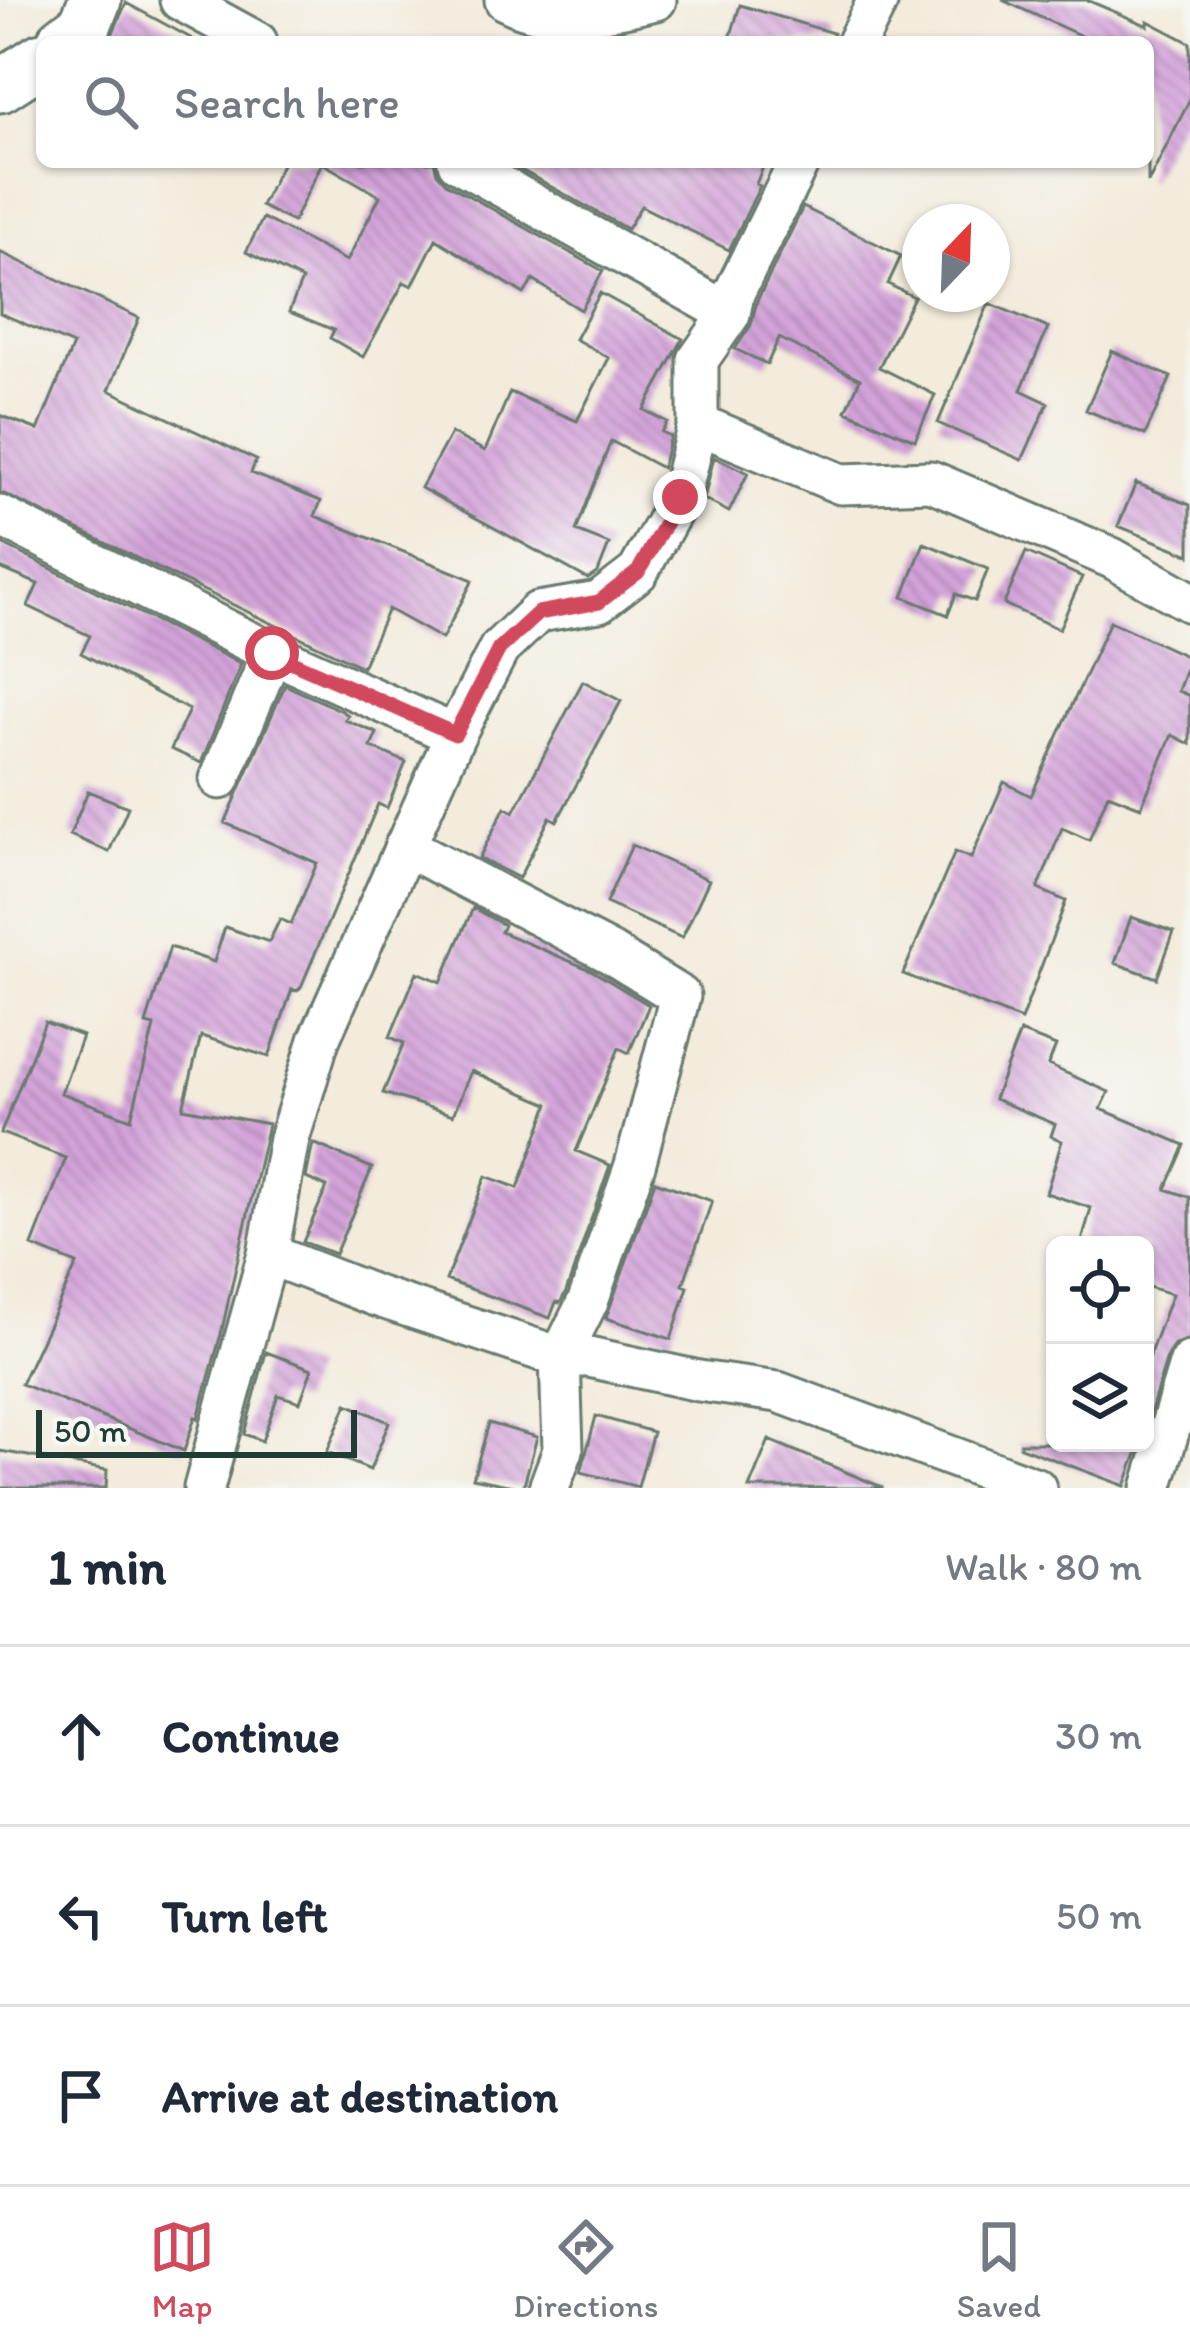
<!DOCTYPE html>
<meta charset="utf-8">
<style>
body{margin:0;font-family:Itim,sans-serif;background:#f6f6f7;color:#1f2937}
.controls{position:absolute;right:36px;bottom:36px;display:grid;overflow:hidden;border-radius:18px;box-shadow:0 3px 9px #0004}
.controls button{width:108px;height:108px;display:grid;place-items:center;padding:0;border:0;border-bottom:3px solid #e0e1e3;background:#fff;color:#1f2937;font:60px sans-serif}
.compass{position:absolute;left:902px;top:204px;width:108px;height:108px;border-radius:50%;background:#fff;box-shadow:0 3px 9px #0004;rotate:23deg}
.scale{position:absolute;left:36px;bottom:30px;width:321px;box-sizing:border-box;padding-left:12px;border:6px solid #1f3d34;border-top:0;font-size:33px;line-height:42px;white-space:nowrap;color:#1f3d34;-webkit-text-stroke:9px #f6f6f2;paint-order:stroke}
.stop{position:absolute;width:36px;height:36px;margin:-27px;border:9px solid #d1495b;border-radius:50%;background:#fff}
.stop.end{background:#d1495b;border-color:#fff;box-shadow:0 3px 12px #0008}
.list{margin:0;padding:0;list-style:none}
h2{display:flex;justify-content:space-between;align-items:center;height:156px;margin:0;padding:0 48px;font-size:51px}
h2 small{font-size:39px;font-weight:400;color:#747a83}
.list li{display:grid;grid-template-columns:78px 1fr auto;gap:36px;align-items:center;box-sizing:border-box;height:180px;padding:0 48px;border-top:3px solid #e0e1e3}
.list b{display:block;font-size:45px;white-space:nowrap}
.list em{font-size:39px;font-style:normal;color:#747a83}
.icon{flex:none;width:66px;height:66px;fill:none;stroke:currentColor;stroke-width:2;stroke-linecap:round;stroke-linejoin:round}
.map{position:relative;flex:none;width:1190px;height:1488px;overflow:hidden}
.search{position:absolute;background:#fff;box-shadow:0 3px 9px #0004;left:36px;right:36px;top:36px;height:132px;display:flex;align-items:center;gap:30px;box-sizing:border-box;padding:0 42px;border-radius:18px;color:#747a83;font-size:45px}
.sheet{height:696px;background:#fff}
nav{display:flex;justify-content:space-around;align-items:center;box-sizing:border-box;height:168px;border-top:3px solid #e0e1e3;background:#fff;font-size:33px;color:#747a83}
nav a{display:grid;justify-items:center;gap:6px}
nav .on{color:#d1495b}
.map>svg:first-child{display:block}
</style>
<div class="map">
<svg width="1190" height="1488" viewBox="0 0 1190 1488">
<defs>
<pattern id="building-back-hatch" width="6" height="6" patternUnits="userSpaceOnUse" patternTransform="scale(3)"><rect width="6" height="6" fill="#d4a3da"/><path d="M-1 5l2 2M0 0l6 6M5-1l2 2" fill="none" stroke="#ab86b2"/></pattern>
</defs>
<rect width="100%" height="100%" fill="#f6f6f2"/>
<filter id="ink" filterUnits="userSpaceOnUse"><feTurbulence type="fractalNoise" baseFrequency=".00833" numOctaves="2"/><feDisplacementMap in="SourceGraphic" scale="24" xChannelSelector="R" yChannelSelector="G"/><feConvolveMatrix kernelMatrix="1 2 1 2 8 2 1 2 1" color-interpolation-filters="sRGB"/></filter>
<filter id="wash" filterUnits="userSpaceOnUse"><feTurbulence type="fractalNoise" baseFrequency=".004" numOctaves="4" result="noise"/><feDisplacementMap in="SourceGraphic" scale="48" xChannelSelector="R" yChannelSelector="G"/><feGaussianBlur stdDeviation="2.7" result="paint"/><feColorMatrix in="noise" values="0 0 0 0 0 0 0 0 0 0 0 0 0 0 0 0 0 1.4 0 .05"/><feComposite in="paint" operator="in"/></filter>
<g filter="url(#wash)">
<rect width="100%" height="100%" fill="#f3ebdb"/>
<g id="blocks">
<!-- building -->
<path fill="url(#building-back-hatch)" d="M1002 0H1087L1148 26V21L1190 43V99L1148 183V42H1095Z
M126 3 198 42H109Z
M740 5 833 33 832 42H729Z
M283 162H434L437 173 446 183 603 271 581 310 533 280 524 294 436 239 412 286 404 282 363 357 330 338 334 330 289 312 302 280 246 252 263 218 347 261 380 196 322 163 293 222 261 206Z
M507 162H765L756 184 760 186 729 250 641 206 627 229Z
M803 207 901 256 888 284 914 297 879 367 935 395 915 440 846 411 860 379 779 338 767 364 735 349 751 325 757 301Z
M0 252 139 318 109 390 256 460 251 473 321 501 315 516 473 580 442 639 388 609 362 667 0 492V415L38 430 73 345 0 313Z
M600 293 683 339 644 410 667 422 661 432 670 436 662 468 611 441 576 531 609 544 598 572 588 579 421 488 451 433 485 451 510 392 577 421 609 358 575 339Z
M989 303 1048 328 1021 390 1048 403 1022 460 938 423Z
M1112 351 1171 377 1145 435 1086 410Z
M714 457 748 473 729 512 704 499Z
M1136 483 1190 505V555L1118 526Z
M0 543 241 664 201 763 171 749 189 710 81 653 90 636 28 606 38 584 0 568Z
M924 543 988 569 975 601 956 594 948 615 903 597Z
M1026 552 1082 577 1059 629 1004 604Z
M1110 621 1190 658 1178 691 1190 696V744L1172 735 1141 807 1108 794 1089 840 1062 828 1038 889 1066 901 1021 1020 903 974 955 852 971 858 1004 782 1031 796Z
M583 681 621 701 557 821 550 817 519 878 479 858 505 807 514 812Z
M285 685 342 711 348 715 345 720 377 733 371 747 406 762 387 808 378 804 301 987 297 991 292 989 269 1057 201 1036 183 1108 268 1124 221 1334 198 1418 195 1417 184 1451 21 1384 77 1264 32 1246 66 1158 1 1133 45 1022 82 1036 61 1093 131 1119 154 1026 146 1024 170 947 214 962 225 927 269 942 280 919 291 924 317 863 225 823Z
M88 791 128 807 109 852 70 835Z
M632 845 709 880 682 938 606 903Z
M473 908 504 925 501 932 591 970 649 1005 629 1053 619 1048 576 1151 610 1165 566 1292 560 1303 556 1302 550 1318 446 1280 486 1176 518 1188 549 1104 471 1071 453 1115 383 1093 404 1043 390 1037 417 972 441 982Z
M1131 917 1174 932 1157 978 1115 963Z
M1020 1032 1056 1046 1048 1065 1109 1092 1101 1109 1185 1145 1166 1189 1190 1197V1339L1175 1344 1168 1354 1148 1420 1145 1367 1172 1294 1145 1286V1245H1081L1091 1208 1046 1193 1062 1141 1051 1136 1055 1124 994 1099Z
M313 1143 372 1168 335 1254 303 1242 327 1187 306 1178Z
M655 1181 712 1201 683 1285 688 1287 671 1339 606 1318Z
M266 1352 312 1369 300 1402 278 1395 262 1441 244 1434Z
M347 1404 389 1422 370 1470 327 1452Z
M596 1416 653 1432 638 1487 581 1472Z
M489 1423 537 1437 523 1488 473 1478Z
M769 1440 882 1487V1488H749Z
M1020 1443H1141L1125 1486 1020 1447Z
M0 1451 107 1470 106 1488H0Z"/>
</g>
</g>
<g filter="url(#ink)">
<use href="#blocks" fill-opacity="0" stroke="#697a6e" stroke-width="3"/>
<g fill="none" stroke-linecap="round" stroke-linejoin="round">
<!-- minor casing -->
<g stroke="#697a6e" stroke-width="45">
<path id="minor" d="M180 0 257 42
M505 0C554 26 605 11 656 0
M857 42 878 0
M458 162 730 314
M698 424 841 484 931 481 1112 558 1190 602
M0 516 272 653 455 735
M220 779 272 653
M405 846 610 953 680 996 635 1165 588 1301 560 1357 563 1450 549 1488
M268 1254 376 1296 560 1357H589L699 1381 778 1392 1036 1488
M204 1488 268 1254 289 1139 319 1040 455 735 499 649 538 612 599 602 638 572 680 497 698 424V360L730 314 734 293 799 162
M1152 1488 1190 1362"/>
</g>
<!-- tertiary casing -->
<g stroke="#697a6e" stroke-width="57">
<path id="tertiary" d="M63 42 85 25 95 0
M0 86 42 59"/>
</g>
<!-- minor -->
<use href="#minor" stroke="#fff" stroke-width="39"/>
<!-- tertiary -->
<use href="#tertiary" stroke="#fff" stroke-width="51"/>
</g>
</g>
<g fill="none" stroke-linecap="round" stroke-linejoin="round" filter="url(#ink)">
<!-- route -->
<path stroke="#d1495b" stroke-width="15" d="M272 653 455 734 499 649 538 613 599 602 638 572 680 497"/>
</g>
</svg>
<div class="controls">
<button><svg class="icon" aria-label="locate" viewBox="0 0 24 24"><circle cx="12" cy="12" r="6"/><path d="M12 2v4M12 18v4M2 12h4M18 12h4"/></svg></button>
<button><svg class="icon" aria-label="layers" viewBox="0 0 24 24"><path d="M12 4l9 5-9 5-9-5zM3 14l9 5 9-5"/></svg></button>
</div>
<svg class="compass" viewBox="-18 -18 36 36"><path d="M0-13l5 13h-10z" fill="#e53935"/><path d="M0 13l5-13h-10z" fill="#747a83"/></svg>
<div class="scale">50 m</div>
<div class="stop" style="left:272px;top:653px"></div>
<div class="stop end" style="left:680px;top:497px"></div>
<div class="search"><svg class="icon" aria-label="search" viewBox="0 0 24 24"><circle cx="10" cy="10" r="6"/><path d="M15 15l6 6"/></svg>Search here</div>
</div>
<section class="sheet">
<h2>1 min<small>Walk · 80 m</small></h2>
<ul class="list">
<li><svg class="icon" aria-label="ahead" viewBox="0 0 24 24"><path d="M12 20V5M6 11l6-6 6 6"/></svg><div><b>Continue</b></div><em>30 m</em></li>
<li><svg class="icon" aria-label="left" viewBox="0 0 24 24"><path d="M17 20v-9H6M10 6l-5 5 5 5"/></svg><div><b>Turn left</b></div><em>50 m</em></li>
<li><svg class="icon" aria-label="arrive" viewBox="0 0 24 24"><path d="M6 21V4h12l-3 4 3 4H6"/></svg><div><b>Arrive at destination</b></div></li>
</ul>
</section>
<nav>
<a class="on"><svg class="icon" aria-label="map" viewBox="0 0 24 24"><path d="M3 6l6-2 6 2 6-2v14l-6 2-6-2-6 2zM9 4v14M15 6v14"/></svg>Map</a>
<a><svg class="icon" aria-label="directions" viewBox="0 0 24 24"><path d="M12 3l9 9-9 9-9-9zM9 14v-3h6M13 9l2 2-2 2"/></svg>Directions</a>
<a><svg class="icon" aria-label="saved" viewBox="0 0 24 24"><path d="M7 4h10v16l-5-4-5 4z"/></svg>Saved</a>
</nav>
